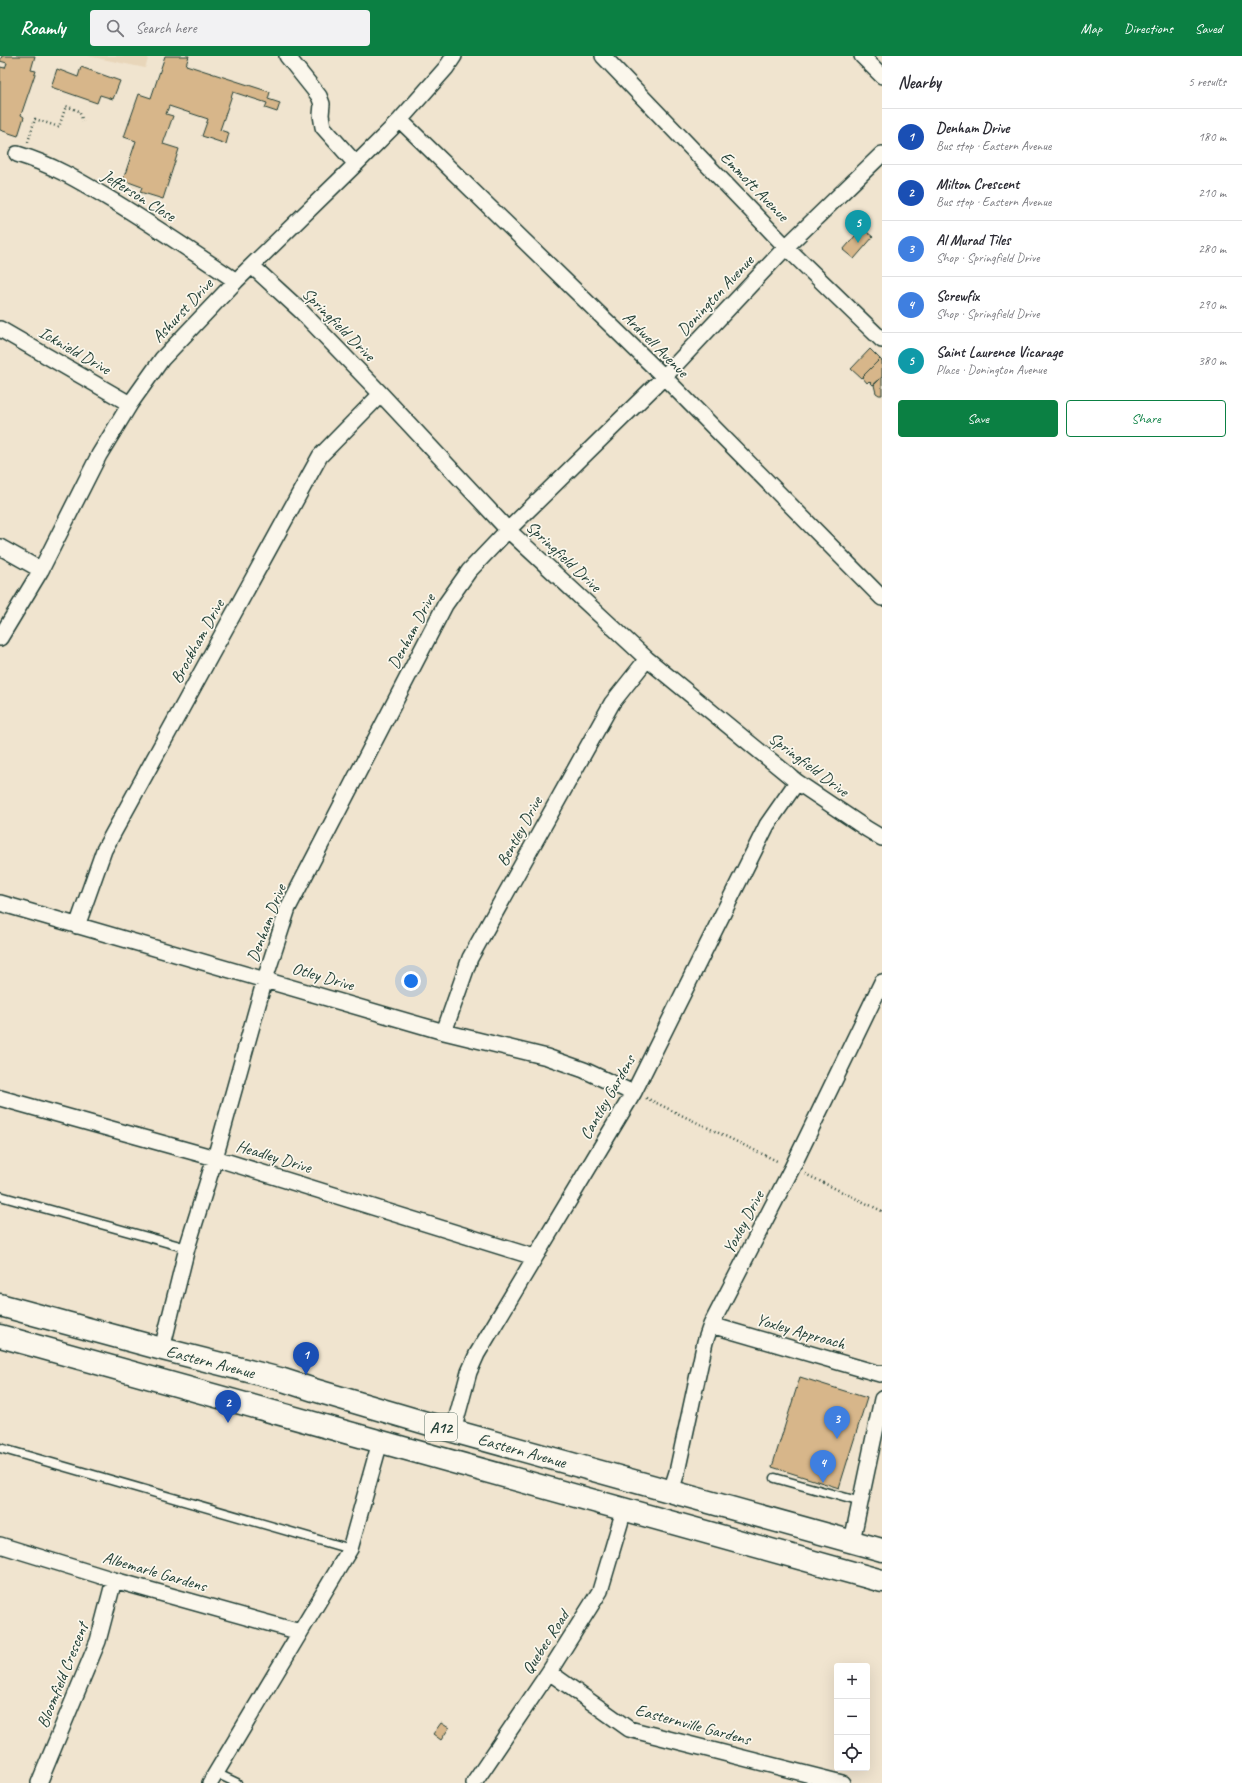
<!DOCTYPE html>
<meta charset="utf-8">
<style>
body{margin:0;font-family:Caveat,sans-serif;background:#f2f2f3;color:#2b2b33}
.controls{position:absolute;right:12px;bottom:12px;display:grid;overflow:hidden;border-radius:4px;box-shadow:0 4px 16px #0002}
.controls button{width:36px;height:36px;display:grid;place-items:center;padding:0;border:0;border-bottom:1px solid #e1e1e2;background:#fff;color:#2b2b33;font:20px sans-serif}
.you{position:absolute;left:411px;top:925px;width:14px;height:14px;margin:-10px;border:3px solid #fff;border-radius:50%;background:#1a73e8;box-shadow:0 0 0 6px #1a73e833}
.badge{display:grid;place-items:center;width:26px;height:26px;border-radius:50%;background:#0b8043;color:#fff;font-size:13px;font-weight:700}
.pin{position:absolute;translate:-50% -33px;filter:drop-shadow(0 1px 2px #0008)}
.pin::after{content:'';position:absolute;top:21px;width:14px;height:12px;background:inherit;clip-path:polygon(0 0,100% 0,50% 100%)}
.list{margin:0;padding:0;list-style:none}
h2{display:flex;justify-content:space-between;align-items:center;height:52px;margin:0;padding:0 16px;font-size:17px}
h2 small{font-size:13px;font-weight:400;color:#7c7c81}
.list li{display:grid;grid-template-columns:26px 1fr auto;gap:12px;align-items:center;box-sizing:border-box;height:56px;padding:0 16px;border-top:1px solid #e1e1e2}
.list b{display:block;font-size:15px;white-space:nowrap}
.list p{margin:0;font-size:13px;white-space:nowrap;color:#7c7c81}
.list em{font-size:13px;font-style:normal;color:#7c7c81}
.actions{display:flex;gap:8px;padding:12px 16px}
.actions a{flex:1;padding:9px 0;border:1px solid #0b8043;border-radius:4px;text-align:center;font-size:14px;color:#0b8043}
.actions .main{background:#0b8043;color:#fff}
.icon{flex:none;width:22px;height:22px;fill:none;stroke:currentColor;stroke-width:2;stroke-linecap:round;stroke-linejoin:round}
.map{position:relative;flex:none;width:882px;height:1727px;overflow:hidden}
header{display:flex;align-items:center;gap:24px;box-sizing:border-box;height:56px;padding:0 20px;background:#0b8043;color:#fff}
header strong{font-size:19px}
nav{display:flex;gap:22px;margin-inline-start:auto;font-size:14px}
.search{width:280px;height:36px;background:#f2f2f3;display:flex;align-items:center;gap:10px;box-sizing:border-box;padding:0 14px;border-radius:4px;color:#7c7c81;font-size:15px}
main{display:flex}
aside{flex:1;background:#fff}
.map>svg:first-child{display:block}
</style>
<header>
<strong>Roamly</strong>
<div class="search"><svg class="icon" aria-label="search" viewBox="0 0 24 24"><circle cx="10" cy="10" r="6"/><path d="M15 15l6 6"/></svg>Search here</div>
<nav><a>Map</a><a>Directions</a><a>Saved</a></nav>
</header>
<main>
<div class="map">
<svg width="882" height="1727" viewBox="0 0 882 1727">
<rect width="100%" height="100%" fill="#f0e4cf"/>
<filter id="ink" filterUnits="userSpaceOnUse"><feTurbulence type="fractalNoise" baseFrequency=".025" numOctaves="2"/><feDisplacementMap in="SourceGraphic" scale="8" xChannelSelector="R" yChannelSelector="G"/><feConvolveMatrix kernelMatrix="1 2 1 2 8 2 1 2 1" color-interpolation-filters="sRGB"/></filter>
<g filter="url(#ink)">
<!-- built -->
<path fill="#e8d6ba" d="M88 0H149L145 12Z"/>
<!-- building -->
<path fill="#d7b68a" stroke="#1f3d34" d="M2 0H35L31 14 36 15 21 59 24 61 18 80 0 74V11L5 12 7 7 0 5Z
M165 0H189L186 9 270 36 268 43 280 47 277 56 265 52 267 47 233 36 220 74 229 77 226 88 202 80 208 63 169 50 166 58 173 60 163 88 179 93 163 143 140 136 142 131 123 124 136 85 124 81 139 38 151 42Z
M81 11 120 25 113 43 100 39 97 47 51 31 57 13 78 21Z
M862 172 873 181 854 203 843 194Z
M870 293 880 303 861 322 851 313Z
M880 303 882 305V321L873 329 869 325 867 327 862 321Z
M882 321V339H879L876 337 874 329Z
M800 1321 867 1342 839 1432 772 1411Z
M441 1667 449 1672 441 1684 433 1678Z"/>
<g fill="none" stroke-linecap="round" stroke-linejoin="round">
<!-- service casing -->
<g stroke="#1f3d34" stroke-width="11">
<path id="service" d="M0 1140 187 1192
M0 1392 350 1493
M775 1422 861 1446
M216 1717 237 1727"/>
</g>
<!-- minor casing -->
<g stroke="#1f3d34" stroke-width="18">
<path id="minor" d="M287 0 319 40 322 48 321 59 323 71 356 108
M603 0 786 191 882 284
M862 0 882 20
M400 64 664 321 882 542
M17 98C54 109 83 127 115 146 156 171 196 198 236 225
M252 210 301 255 381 338 508 474 647 603 797 726 867 773 882 782
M0 273 130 348
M0 491 41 514
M0 582 41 514 99 399 130 348 162 303 236 225 356 108 400 64 446 12 454 0
M0 847 444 976 547 1001 584 1014 633 1037
M77 870 104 794 320 400 381 338
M444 976 470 902 612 647 647 603
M0 1042 215 1102 534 1201
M711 1269 880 1318 882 1317
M162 1293 187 1192 215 1102 265 923 288 852 445 549 469 515 508 474 664 321 786 191 882 98
M453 1375 469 1316 477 1298 634 1036 767 769 797 726
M671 1435 677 1416 705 1286 711 1269 792 1112 882 926
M852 1485 882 1343
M0 1489 114 1524 300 1576
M549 1616 629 1673 842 1727
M39 1727 98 1585 114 1524
M210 1727 350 1493 380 1386
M474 1727 549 1616 600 1535 624 1454"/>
</g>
<!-- trunk casing -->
<g stroke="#1f3d34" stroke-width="25">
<g id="trunk">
<path id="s1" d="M0 1249 162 1293 280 1323 314 1334 453 1375 882 1494"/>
<path d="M0 1280 882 1525"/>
</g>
</g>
<!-- path -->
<path stroke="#1f3d34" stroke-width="2.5" stroke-dasharray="1 3" stroke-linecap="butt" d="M28 86 35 63 59 71 66 50 79 55 83 65
M646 1042 779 1106
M805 1118 882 1155"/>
<!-- service -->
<use href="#service" stroke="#fbf7ec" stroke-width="8"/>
<!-- minor -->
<use href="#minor" stroke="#fbf7ec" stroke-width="15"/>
<!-- trunk -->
<use href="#trunk" stroke="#fbf7ec" stroke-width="22"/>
</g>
</g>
<g text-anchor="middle" stroke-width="3.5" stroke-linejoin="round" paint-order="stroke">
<!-- shield labels -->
<rect fill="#fbf7ec" stroke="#61756b" stroke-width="1" x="425" y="1357" width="32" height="28" rx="3"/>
<g font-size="16" font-weight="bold" fill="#1f3d34">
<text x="441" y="1377">A12</text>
</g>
<!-- street labels -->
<g font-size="17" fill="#1f3d34" stroke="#fbf7ec">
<text transform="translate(755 130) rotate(46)" y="6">Emmott Avenue</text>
<text transform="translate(139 139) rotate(32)" y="6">Jefferson Close</text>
<text transform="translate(715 239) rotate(-47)" y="6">Donington Avenue</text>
<text transform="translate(182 254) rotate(-47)" y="6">Ashurst Drive</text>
<text transform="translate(339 268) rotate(45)" y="6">Springfield Drive</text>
<text transform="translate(656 288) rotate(45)" y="6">Ardwell Avenue</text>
<text transform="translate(75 294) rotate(30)" y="6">Icknield Drive</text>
<text transform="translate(564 500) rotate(43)" y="6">Springfield Drive</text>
<text transform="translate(411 575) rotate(-62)" y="6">Denham Drive</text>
<text transform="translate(197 585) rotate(-61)" y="6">Brockham Drive</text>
<text transform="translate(809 708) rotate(37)" y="6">Springfield Drive</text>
<text transform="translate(519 775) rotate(-61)" y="6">Bentley Drive</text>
<text transform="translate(266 867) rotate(-69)" y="6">Denham Drive</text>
<text transform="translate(323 920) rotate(16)" y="6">Otley Drive</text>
<text transform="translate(607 1041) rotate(-60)" y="6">Cantley Gardens</text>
<text transform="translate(274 1100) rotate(17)" y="6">Headley Drive</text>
<text transform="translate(743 1166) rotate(-62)" y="6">Yoxley Drive</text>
<text transform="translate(801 1275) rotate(16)" y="6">Yoxley Approach</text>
<text dy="6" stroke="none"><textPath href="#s1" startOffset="218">Eastern Avenue</textPath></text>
<text dy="6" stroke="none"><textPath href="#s1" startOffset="542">Eastern Avenue</textPath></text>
<text transform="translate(155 1515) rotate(16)" y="6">Albemarle Gardens</text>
<text transform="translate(545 1586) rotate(-57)" y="6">Quebec Road</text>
<text transform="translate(62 1619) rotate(-68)" y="6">Bloomfield Crescent</text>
<text transform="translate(693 1668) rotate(15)" y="6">Easternville Gardens</text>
</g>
</g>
</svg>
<div class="controls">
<button>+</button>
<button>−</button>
<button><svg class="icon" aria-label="locate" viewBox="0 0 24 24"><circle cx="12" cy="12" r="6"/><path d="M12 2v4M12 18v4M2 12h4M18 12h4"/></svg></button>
</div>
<div class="you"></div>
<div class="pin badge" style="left:306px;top:1319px;background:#1a4fb4">1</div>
<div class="pin badge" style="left:228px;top:1367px;background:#1a4fb4">2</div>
<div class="pin badge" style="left:837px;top:1383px;background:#3f7fe0">3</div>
<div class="pin badge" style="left:823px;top:1427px;background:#3f7fe0">4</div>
<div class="pin badge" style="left:858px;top:187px;background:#0f9aa8">5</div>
</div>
<aside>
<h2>Nearby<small>5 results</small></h2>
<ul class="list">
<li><span class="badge" style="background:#1a4fb4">1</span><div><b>Denham Drive</b><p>Bus stop · Eastern Avenue</p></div><em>180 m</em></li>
<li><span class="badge" style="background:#1a4fb4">2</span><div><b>Milton Crescent</b><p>Bus stop · Eastern Avenue</p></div><em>210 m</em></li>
<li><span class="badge" style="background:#3f7fe0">3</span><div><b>Al Murad Tiles</b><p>Shop · Springfield Drive</p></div><em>280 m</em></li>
<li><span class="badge" style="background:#3f7fe0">4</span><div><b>Screwfix</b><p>Shop · Springfield Drive</p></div><em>290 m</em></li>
<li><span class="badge" style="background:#0f9aa8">5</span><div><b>Saint Laurence Vicarage</b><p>Place · Donington Avenue</p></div><em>380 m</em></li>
</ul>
<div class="actions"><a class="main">Save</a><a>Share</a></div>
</aside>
</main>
